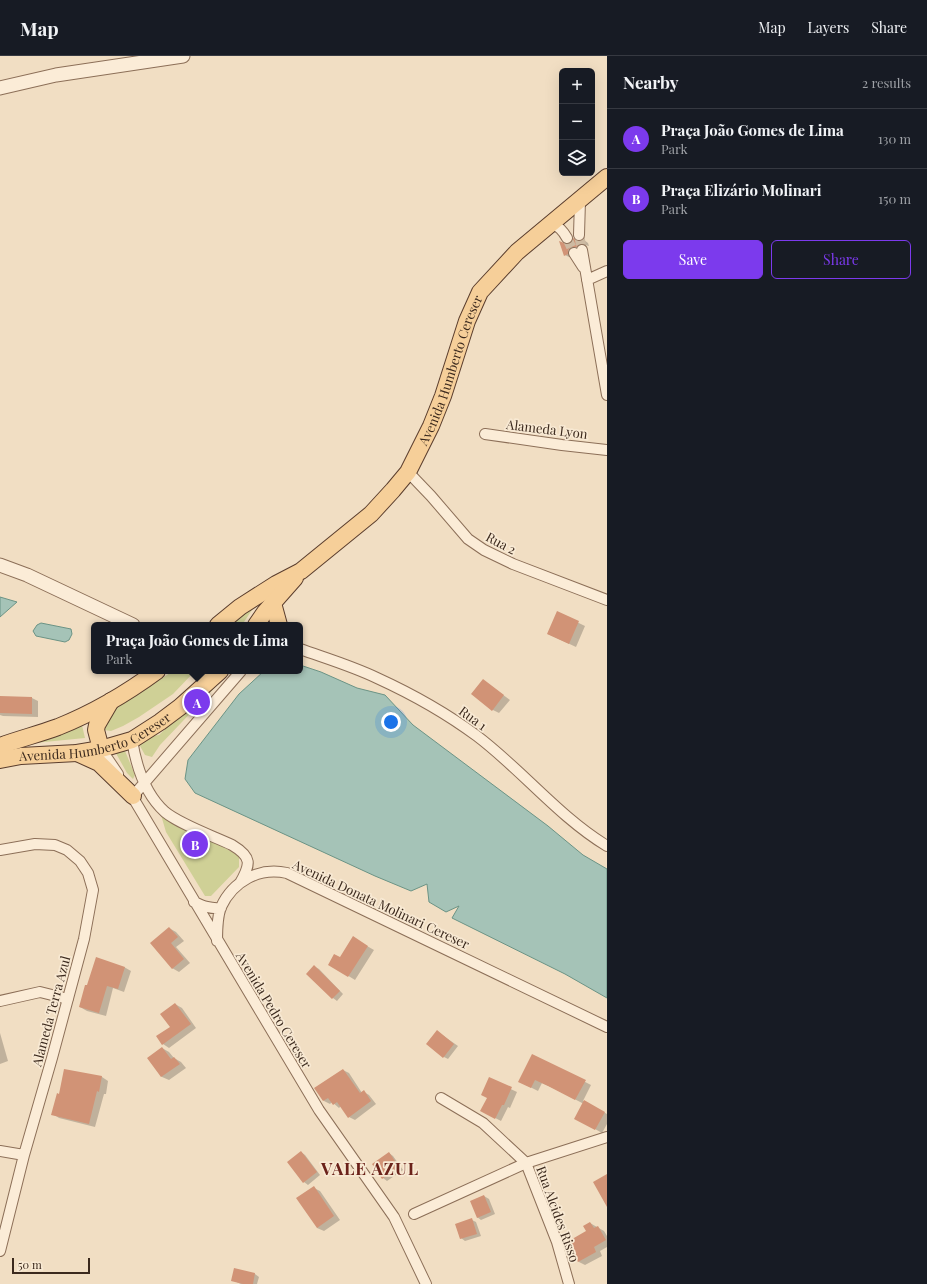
<!DOCTYPE html>
<meta charset="utf-8">
<style>
body{margin:0;font-family:"Playfair Display",serif;background:#242831;color:#f1f3f6}
.controls{position:absolute;right:12px;top:12px;display:grid;overflow:hidden;border-radius:6px;box-shadow:0 4px 16px #0002}
.controls button{width:36px;height:36px;display:grid;place-items:center;padding:0;border:0;border-bottom:1px solid #363941;background:#171b24;color:#f1f3f6;font:20px sans-serif}
.scale{position:absolute;left:12px;bottom:10px;width:78px;box-sizing:border-box;padding-left:4px;border:2px solid #3b291d;border-top:0;font-size:11px;line-height:14px;white-space:nowrap;color:#3b291d;-webkit-text-stroke:3px #f8e9d3;paint-order:stroke}
.you{position:absolute;left:391px;top:666px;width:14px;height:14px;margin:-10px;border:3px solid #fff;border-radius:50%;background:#1a73e8;box-shadow:0 0 0 6px #1a73e833}
.badge{display:grid;place-items:center;width:26px;height:26px;border-radius:50%;background:#7c3aed;color:#fff;font-size:13px;font-weight:700}
.pin{position:absolute;translate:-50% -50%;border:2px solid #fff;box-shadow:0 1px 4px #0006}
.popup{position:absolute;left:91px;top:566px;width:212px;height:52px;box-sizing:border-box;display:grid;place-content:center;border-radius:6px;background:#171b24;filter:drop-shadow(0 1px 3px #0005);font-size:13px;white-space:nowrap;color:#9ea1a6}
.popup b{font-size:15px;color:#f1f3f6}
.popup::after{content:'';position:absolute;left:50%;top:100%;margin-left:-8px;border:8px solid transparent;border-top-color:#171b24}
.list{margin:0;padding:0;list-style:none}
h2{display:flex;justify-content:space-between;align-items:center;height:52px;margin:0;padding:0 16px;font-size:17px}
h2 small{font-size:13px;font-weight:400;color:#9ea1a6}
.list li{display:grid;grid-template-columns:26px 1fr auto;gap:12px;align-items:center;box-sizing:border-box;height:60px;padding:0 16px;border-top:1px solid #363941}
.list b{display:block;font-size:15px;white-space:nowrap}
.list p{margin:0;font-size:13px;white-space:nowrap;color:#9ea1a6}
.list em{font-size:13px;font-style:normal;color:#9ea1a6}
.actions{display:flex;gap:8px;padding:12px 16px}
.actions a{flex:1;padding:9px 0;border:1px solid #7c3aed;border-radius:6px;text-align:center;font-size:14px;color:#7c3aed}
.actions .main{background:#7c3aed;color:#fff}
.icon{flex:none;width:22px;height:22px;fill:none;stroke:currentColor;stroke-width:2;stroke-linecap:round;stroke-linejoin:round}
.map{position:relative;flex:none;width:607px;height:1228px;overflow:hidden}
header{display:flex;align-items:center;gap:24px;box-sizing:border-box;height:56px;padding:0 20px;background:#171b24;border-bottom:1px solid #363941}
header strong{font-size:19px}
nav{display:flex;gap:22px;margin-inline-start:auto;font-size:14px}
main{display:flex}
aside{flex:1;background:#171b24}
.map>svg:first-child{display:block}
</style>
<header>
<strong>Map</strong>
<nav><a>Map</a><a>Layers</a><a>Share</a></nav>
</header>
<main>
<div class="map">
<svg width="607" height="1228" viewBox="0 0 607 1228">
<rect width="100%" height="100%" fill="#f1dec3"/>
<!-- green -->
<path fill="#cfd096" d="M264 536 242 569H223Z
M173 615H195L173 638 139 661 123 670 111 675 104 674 103 661Z
M219 621 223 623 160 689 152 701 145 699 140 690 145 681 159 679Z
M81 665 85 682 14 689Z
M123 690 135 719 133 723 127 717 113 692Z
M161 759 186 770 239 800V811L211 840H205L166 776Z"/>
<!-- water -->
<path fill="#a5c3b7" stroke="#6b9385" d="M0 541 17 546 0 561Z
M41 567 71 573 72 578 69 584 65 586 36 580 33 575 37 569Z
M300 609 321 616 357 632 385 639 413 669 548 770 583 799 607 813V942L565 918 452 862 459 850 446 856 429 846 427 828 411 835 375 820 195 737 185 723 188 704 239 638 264 615H300Z"/>
<!-- shadow -->
<path fill="#0003" d="M584 184 588 187 589 190 585 189 581 193H575L572 201H569L565 199 567 190Z
M558 557 585 570 576 591 548 578Z
M483 624 510 644 499 657 493 654Z
M0 641 32 642 38 645V661L3 660 0 659Z
M169 872 176 876 184 885 176 891 190 907 179 916 172 912Z
M353 882 374 894 355 924 329 908 340 903Z
M124 911 131 915 124 936 113 932 106 960 87 955 80 951Z
M315 911 319 913 343 938 337 945 333 942Z
M175 948 182 952 196 972 169 992 163 988 171 971Z
M438 976 458 990 448 1003 444 1001Z
M0 977 8 1005 0 1008Z
M162 992 169 996 174 1002 181 1006 186 1012 169 1024 162 1021 148 1002Z
M533 999 591 1029 583 1045 607 1058V1068L602 1077 576 1062 584 1048 555 1033 542 1027 538 1035 526 1029Z
M65 1014 102 1021 108 1025 106 1038H104L95 1071 59 1062 53 1058 60 1039Z
M343 1014 349 1017 362 1037 364 1036 369 1039 376 1048 355 1064 349 1061 341 1050 339 1052 332 1046 330 1048 324 1045 316 1033Z
M490 1023 517 1036 510 1052 508 1051 501 1065 482 1055 488 1042Z
M301 1096 305 1099 320 1119 308 1129 304 1126Z
M389 1097 393 1100 403 1114 387 1125 383 1122Z
M314 1132 320 1135 340 1164 324 1175 317 1172Z
M484 1140 489 1143 495 1158 481 1164 477 1161Z
M472 1164 476 1166 481 1180 465 1185 461 1182Z
M590 1167 604 1175 607 1180V1191L600 1195 602 1200 585 1209 579 1206 568 1187 588 1175Z
M235 1213 255 1218 259 1221 257 1228H241L232 1224Z"/>
<!-- building -->
<path fill="#d19376" d="M573 182 578 185 584 183 585 188H581L576 191H571L568 194V198L564 200 559 185 567 188 571 187Z
M557 555 579 565 569 588 547 578Z
M483 623 504 639 492 655 471 638Z
M0 640 32 641V658L0 657Z
M169 871 178 881 171 887 184 903 172 913 150 887Z
M353 880 368 890 348 921 328 909 334 898 340 901Z
M96 901 125 911 118 933 107 930 99 957 79 951 85 929H87Z
M314 909 340 935 332 943 306 918Z
M175 947 191 968 162 989 156 980 170 971 160 958Z
M437 974 454 988 443 1002 426 988Z
M162 991 171 1003 174 1001 180 1008 161 1021 147 1002Z
M532 998 586 1024 575 1044 548 1030 535 1024 531 1032 518 1026Z
M64 1013 102 1020 99 1036 97 1035 89 1068 51 1059 57 1037 59 1038Z
M343 1013 360 1037 364 1034 371 1045 348 1062 337 1046 333 1049 328 1042 323 1045 314 1032Z
M489 1021 512 1031 504 1049H502L495 1063 480 1055 487 1042 481 1039Z
M584 1044 605 1056 595 1074 574 1063Z
M301 1095 317 1116 303 1127 287 1106Z
M389 1096 399 1111 382 1123 372 1108Z
M607 1118V1151L593 1126Z
M314 1130 334 1160 317 1172 296 1142Z
M484 1139 491 1156 477 1162 470 1145Z
M472 1162 477 1178 460 1183 455 1168Z
M590 1166 594 1172 598 1170 606 1184 594 1191 596 1196 578 1206 567 1186 586 1175 583 1170Z
M234 1212 255 1217 253 1228H243L231 1225Z"/>
<g fill="none" stroke-linecap="round" stroke-linejoin="round">
<!-- minor-tunnel -->
<path stroke="#cdbaa2" stroke-width="10" stroke-dasharray="10 5" stroke-linecap="butt" d="M579 179 582 194
M567 182 574 197"/>
<!-- minor casing -->
<g stroke="#8c6f58" stroke-width="12">
<path id="minor" d="M550 167C559 170 563 175 567 182
M579 179 580 144
M582 194 607 339
M574 197 583 211
M587 224 607 215
M485 378 562 389 607 394
M408 416 431 440 468 483 484 494 513 508 607 544
M300 593C325 602 352 610 377 622 412 638 446 657 477 680 522 714 558 760 607 790
M132 684C136 709 145 738 165 756 181 769 213 780 232 789 252 801 251 808 240 827
M101 693 118 718
M129 735 319 1054 394 1161 426 1228
M133 740 241 615
M0 794 35 788 55 789 67 794 80 805 88 817 93 834 84 883 52 1002 24 1099 0 1195
M194 846C203 850 210 853 221 852
M217 885C217 874 217 861 221 851 233 825 259 811 287 817L607 971
M0 945 40 936 68 943
M441 1042 483 1067 526 1107 557 1186 569 1228
M0 1095 24 1099
M414 1158 526 1107 607 1081"/>
</g>
<!-- tertiary casing -->
<g stroke="#8c6f58" stroke-width="15">
<path id="tertiary" d="M0 32 56 19 183 0
M0 509 27 519 133 569"/>
</g>
<!-- primary casing -->
<g stroke="#5a3d2d" stroke-width="18">
<g id="primary">
<path d="M273 547 279 569"/>
<path id="s1" d="M218 569 240 551 276 528 301 515 371 458 393 434 408 416 431 370 443 340 467 265 480 236 517 196 607 121"/>
<path d="M256 569 265 556 295 522"/>
<path d="M0 690C19 683 39 678 58 671 93 657 127 637 157 615"/>
<path d="M101 693 96 674 97 669 111 645"/>
<path d="M77 697 99 707 133 740"/>
<path id="s2" d="M0 704 21 700 77 697 101 693 132 684 160 666 180 651 220 615"/>
</g>
</g>
<!-- minor -->
<use href="#minor" stroke="#fbecd7" stroke-width="10"/>
<!-- tertiary -->
<use href="#tertiary" stroke="#fbecd7" stroke-width="13"/>
<!-- primary -->
<use href="#primary" stroke="#f6cf99" stroke-width="16"/>
</g>
<g text-anchor="middle" stroke-width="3.5" stroke-linejoin="round" paint-order="stroke">
<!-- street labels -->
<g font-size="13" fill="#3b291d" stroke="#f8e9d3">
<text dy="5" stroke="none"><textPath href="#s1" startOffset="356">Avenida Humberto Cereser</textPath></text>
<text transform="translate(547 373) rotate(7)" y="5">Alameda Lyon</text>
<text transform="translate(501 487) rotate(28)" y="5">Rua 2</text>
<text transform="translate(473 662) rotate(36)" y="5">Rua 1</text>
<text dy="5" stroke="none"><textPath href="#s2" startOffset="99">Avenida Humberto Cereser</textPath></text>
<text transform="translate(381 848) rotate(25)" y="5">Avenida Donata Molinari Cereser</text>
<text transform="translate(274 954) rotate(59)" y="5">Avenida Pedro Cereser</text>
<text transform="translate(51 955) rotate(-75)" y="5">Alameda Terra Azul</text>
<text transform="translate(558 1158) rotate(70)" y="5">Rua Alcides Risso</text>
</g>
<!-- district labels -->
<g font-size="17" font-weight="bold" letter-spacing="1" fill="#6b221a" stroke="#f8e9d3">
<text x="370" y="1119">VALE AZUL</text>
</g>
</g>
</svg>
<div class="controls">
<button>+</button>
<button>−</button>
<button><svg class="icon" aria-label="layers" viewBox="0 0 24 24"><path d="M12 4l9 5-9 5-9-5zM3 14l9 5 9-5"/></svg></button>
</div>
<div class="scale">50 m</div>
<div class="you"></div>
<div class="pin badge" style="left:197px;top:646px">A</div>
<div class="popup"><b>Praça João Gomes de Lima</b>Park</div>
<div class="pin badge" style="left:195px;top:788px">B</div>
</div>
<aside>
<h2>Nearby<small>2 results</small></h2>
<ul class="list">
<li><span class="badge">A</span><div><b>Praça João Gomes de Lima</b><p>Park</p></div><em>130 m</em></li>
<li><span class="badge">B</span><div><b>Praça Elizário Molinari</b><p>Park</p></div><em>150 m</em></li>
</ul>
<div class="actions"><a class="main">Save</a><a>Share</a></div>
</aside>
</main>
